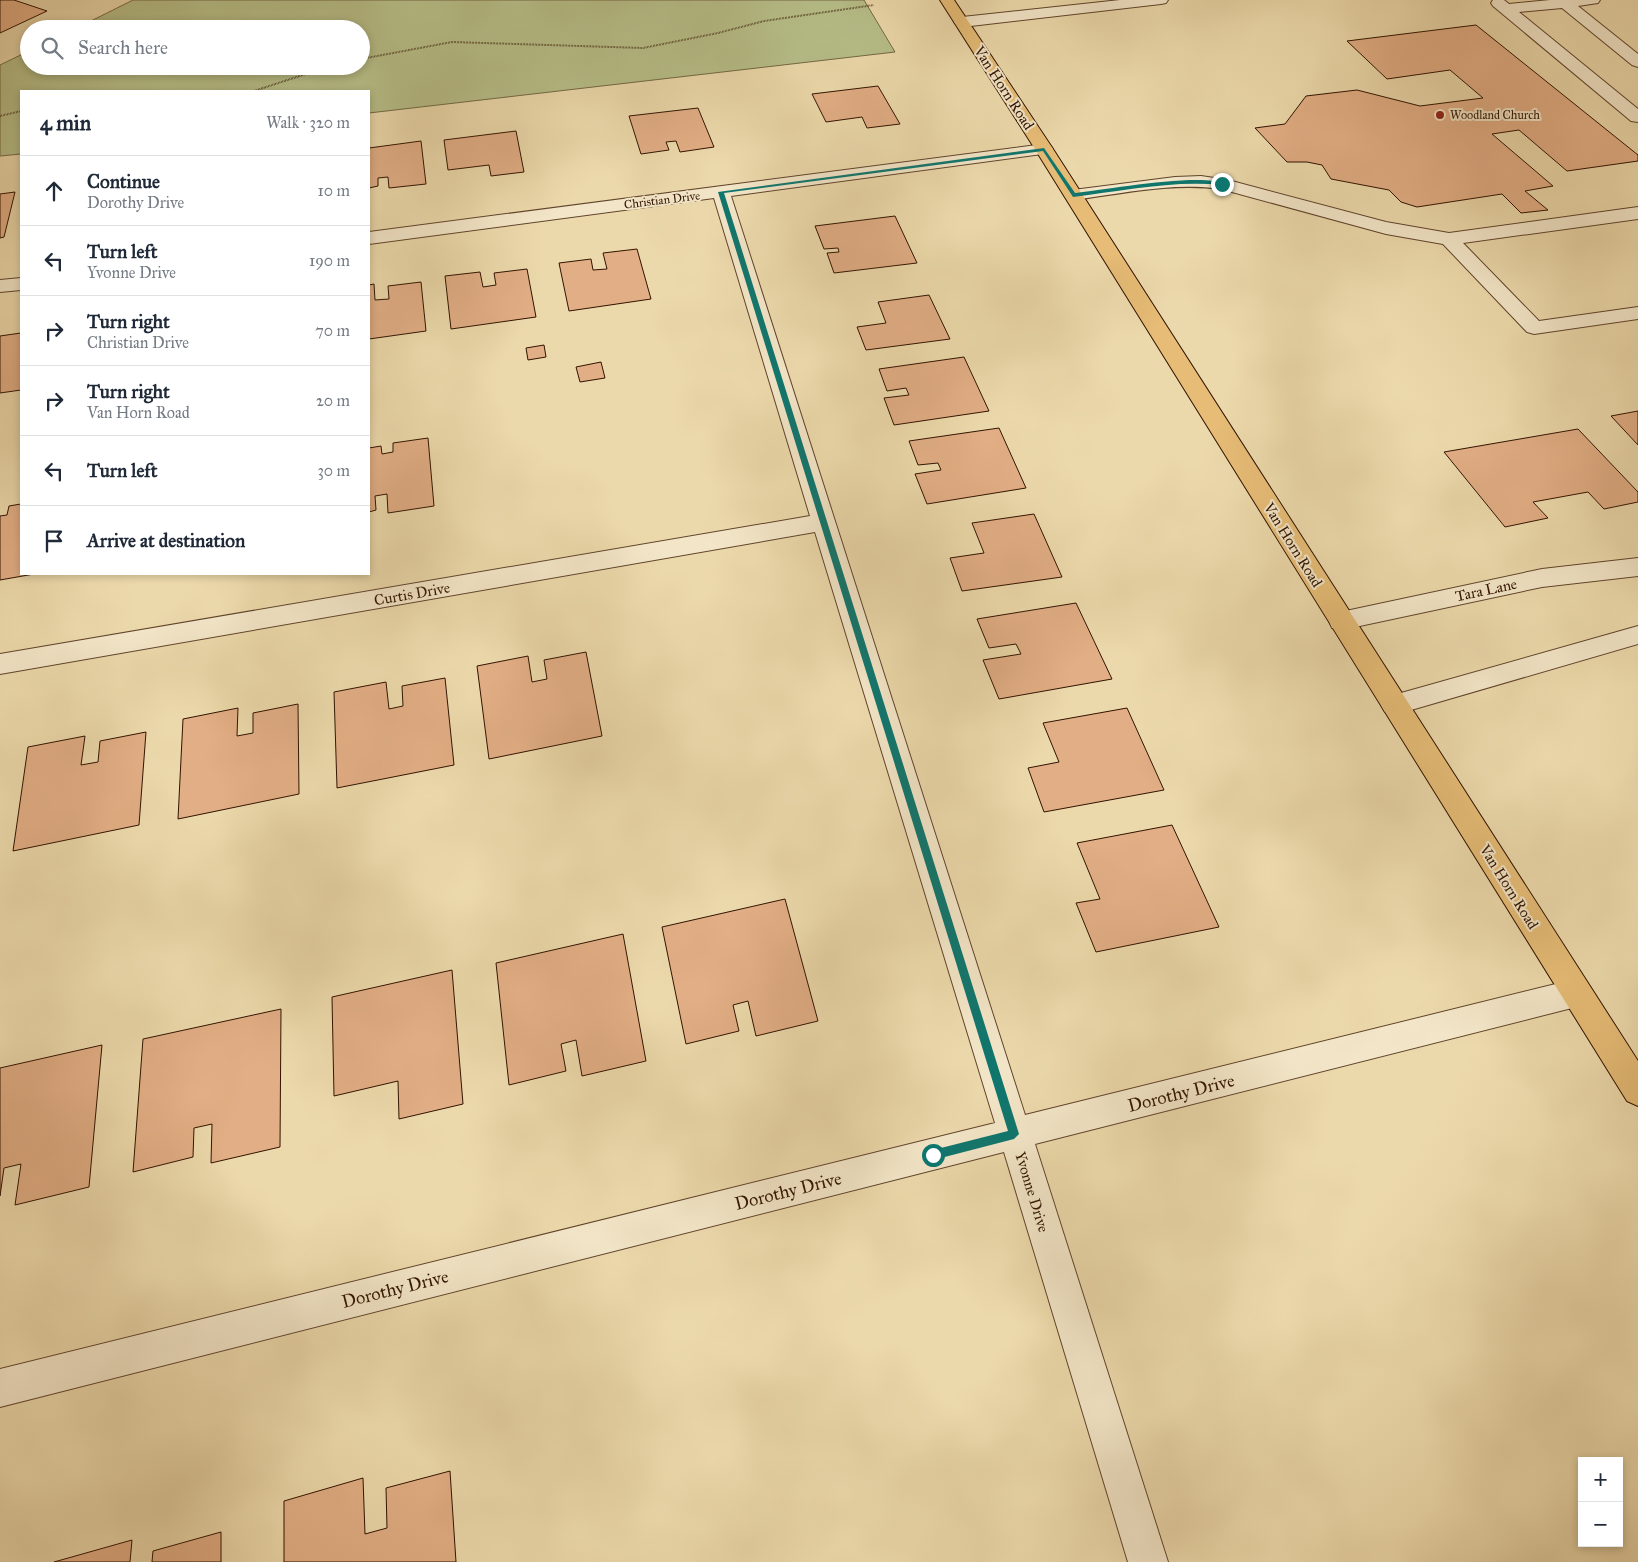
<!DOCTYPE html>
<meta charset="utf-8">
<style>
body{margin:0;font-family:"IM FELL Great Primer",serif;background:#f6f6f7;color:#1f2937}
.controls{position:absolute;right:15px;bottom:15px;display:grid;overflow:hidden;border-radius:0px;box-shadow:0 2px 8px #0003}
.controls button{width:45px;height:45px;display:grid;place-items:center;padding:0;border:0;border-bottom:1px solid #e0e1e3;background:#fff;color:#1f2937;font:25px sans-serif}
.stop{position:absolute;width:15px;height:15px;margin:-11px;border:4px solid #0f766e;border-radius:50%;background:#fff}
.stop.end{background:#0f766e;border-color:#fff;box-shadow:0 1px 5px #0008}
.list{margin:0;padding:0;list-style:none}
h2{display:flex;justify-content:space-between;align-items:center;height:65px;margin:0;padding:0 20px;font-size:21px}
h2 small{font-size:16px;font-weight:400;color:#747a83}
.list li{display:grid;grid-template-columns:32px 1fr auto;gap:15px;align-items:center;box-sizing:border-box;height:70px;padding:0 20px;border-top:1px solid #e0e1e3}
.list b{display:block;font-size:19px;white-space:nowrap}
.list p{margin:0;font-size:16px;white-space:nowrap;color:#747a83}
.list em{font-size:16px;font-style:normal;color:#747a83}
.icon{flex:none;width:28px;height:28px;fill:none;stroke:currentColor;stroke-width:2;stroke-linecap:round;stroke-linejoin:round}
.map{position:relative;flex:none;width:1638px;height:1562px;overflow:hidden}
.search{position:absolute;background:#fff;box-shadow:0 2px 8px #0003;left:20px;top:20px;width:350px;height:55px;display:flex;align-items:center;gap:12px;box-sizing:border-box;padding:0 18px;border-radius:28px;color:#747a83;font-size:19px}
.panel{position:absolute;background:#fff;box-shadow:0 2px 8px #0003;left:20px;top:90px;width:350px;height:485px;border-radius:0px}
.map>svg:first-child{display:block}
</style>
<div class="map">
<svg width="1638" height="1562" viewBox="0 0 1638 1562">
<rect width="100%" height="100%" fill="#ecd9ab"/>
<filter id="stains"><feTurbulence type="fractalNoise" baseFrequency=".004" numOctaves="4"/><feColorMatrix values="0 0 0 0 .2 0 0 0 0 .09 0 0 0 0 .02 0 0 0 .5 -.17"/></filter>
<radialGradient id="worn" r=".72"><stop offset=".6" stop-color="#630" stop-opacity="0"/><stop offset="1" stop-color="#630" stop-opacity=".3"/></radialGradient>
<!-- green -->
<path fill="#b7bf89" stroke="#746944" d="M133 0H864L895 52 369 113V91H21V154L0 156V65L29 51V66H361V29H75Z"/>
<!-- building -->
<path fill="#e2ae85" stroke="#311300" d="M0 0H14L47 11 0 33Z
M1476 25 1638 155V161L1567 171 1519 130 1492 134 1553 186 1525 191 1548 210 1521 213 1502 194 1417 207 1401 202 1389 190 1331 179 1322 165 1307 162H1287L1255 128 1285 124 1306 96 1357 90 1420 106 1483 98 1450 70 1387 79 1347 41Z
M878 86 900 124 867 128 862 117 826 122 812 94Z
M698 108 714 147 680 152 676 141 666 142 669 150 641 154 629 116Z
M516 131 524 172 491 176 489 165 448 170 444 140Z
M421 141 426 184 389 188 388 177 378 178V186L369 188V148Z
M15 192 4 237 0 238V194Z
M895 216 917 263 834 273 827 253 839 252 838 248 824 249 815 226Z
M637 249 651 299 569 311 559 263 591 259 593 270 607 269 603 253Z
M527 269 536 317 451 329 445 276 480 272 483 287 496 285 494 273Z
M421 282 426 331 369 339V285L374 284 375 300 389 299 388 286Z
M929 295 950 339 866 350 857 327 886 323 878 302Z
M21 333V390L0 393V336Z
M544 345 546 357 528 360 526 348Z
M964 357 989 411 894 425 884 398 909 395 906 388 887 391 879 369Z
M601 362 605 378 580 382 576 367Z
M1638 411V445L1611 416Z
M999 428 1026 488 927 504 915 474 941 470 938 463 918 465 909 441Z
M1578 429 1638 492V502L1604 509 1588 492 1533 502 1548 518 1505 527 1444 452Z
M428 438 434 506 388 513 387 494 375 496 376 510 369 512V448L381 446 382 454 393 452V443Z
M21 504V574H34L0 580V516L7 515 9 506Z
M1034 514 1062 577 962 591 950 558 984 553 972 523Z
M1076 603 1112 679 999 699 983 660 1021 654 1016 644 989 648 977 619Z
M586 652 602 736 489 759 477 666 528 656 532 682 547 679 544 660Z
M445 678 454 765 337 788 334 692 386 682 389 709 403 706 402 686Z
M298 704 299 794 178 819 183 719 238 708 237 736 253 733V713Z
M1127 708 1164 790 1044 812 1028 768 1059 762 1043 723Z
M146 732 139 825 13 851 28 747 85 736 81 765 98 762 100 741Z
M1172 825 1219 927 1096 952 1076 903 1100 899 1077 843Z
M785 899 818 1021 756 1036 748 1001 733 1005 739 1031 686 1044 662 927Z
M623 934 646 1061 582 1076 576 1040 561 1044 566 1071 509 1085 496 963Z
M452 970 463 1104 399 1119 398 1081 334 1096 332 997Z
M281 1009 280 1147 211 1163 212 1124 194 1128 193 1157 133 1172 143 1039Z
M102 1045 89 1187 15 1205 21 1164 4 1168 0 1196V1068Z
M450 1471 456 1562H284V1501L363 1478 365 1534 387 1528 386 1488Z
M221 1532V1562H152L153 1551Z
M132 1540 130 1562H54Z"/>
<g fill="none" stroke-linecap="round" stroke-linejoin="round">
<!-- minor casing -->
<g stroke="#60442b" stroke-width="2">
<path id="minor" d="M1120 0H1168L1166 3 1161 4 962 27 957 25 954 22 957 19 962 17Z
M1493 0H1504L1509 4 1550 0H1600L1598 3 1578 6 1638 54V67L1632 65 1562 8 1519 12 1638 109V122L1631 121 1493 6 1491 3Z
M1044 144 1050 145 1053 149 1050 153 731 196 1025 1115 1576 979 1587 983 1591 993 1587 1003 1576 1007 1035 1144 1168 1562H1128L1004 1152 0 1407V1369L995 1123 815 532 0 674V654L810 516 714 198 369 244V232Z
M1201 176 1228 180 1386 222 1449 233 1638 207V219L1463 243 1539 321 1638 307V319L1534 334 1527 332 1443 244 1386 234 1221 189C1172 182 1121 194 1073 200L1067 199 1064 195 1067 191 1073 190 1175 177Z
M21 278V290L0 292V280Z
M1638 558V576L1542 587 1341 630 1332 628 1329 621 1332 614 1341 612 1542 569Z
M1638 626V644L1394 715 1385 712 1381 705 1385 698 1394 695Z"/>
</g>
<!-- major casing -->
<g stroke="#311300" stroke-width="2">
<path id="major" d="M940 0H954L1053 149 1638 1061V1106L1627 1101 1035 149Z"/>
</g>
<!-- path -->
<path stroke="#311300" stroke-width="2" stroke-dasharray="0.5 1" stroke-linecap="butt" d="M361 59 452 42 643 48 718 33 764 21 874 5
M254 91 330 66
M0 116 21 111"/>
<!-- minor -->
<use href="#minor" fill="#f3e6c8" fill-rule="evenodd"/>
<!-- major -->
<use href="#major" fill="#e6bc76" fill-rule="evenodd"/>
</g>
<!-- route -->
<path fill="#0f766e" d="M1044 148 1075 193C1104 190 1202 172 1225 184L1222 185C1173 180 1122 191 1073 197L1043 151 724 193 1019 1134 1014 1139 933 1160 928 1155 933 1150 1008 1131 718 192Z"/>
<!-- markers -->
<circle fill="#8f2418" stroke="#f3e6c8" stroke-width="2" cx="1440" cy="115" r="5"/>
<g text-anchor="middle" stroke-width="4" stroke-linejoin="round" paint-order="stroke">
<!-- far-poi labels -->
<g font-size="12" fill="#311300" stroke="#f3e6c8" text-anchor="start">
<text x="1450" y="119">Woodland Church</text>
</g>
<!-- far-street labels -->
<g font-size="12" fill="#311300" stroke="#f3e6c8">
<text transform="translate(662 200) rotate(-7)" y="4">Christian Drive</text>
</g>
<!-- street labels -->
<g font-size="15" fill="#311300" stroke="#f3e6c8">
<text transform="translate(1004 88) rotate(57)" y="5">Van Horn Road</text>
<text transform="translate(1293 545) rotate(58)" y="5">Van Horn Road</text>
<text transform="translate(1486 590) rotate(-12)" y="5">Tara Lane</text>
<text transform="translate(412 594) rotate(-10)" y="5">Curtis Drive</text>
<text transform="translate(1509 887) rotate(58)" y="5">Van Horn Road</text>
<text transform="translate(1032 1192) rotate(73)" y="5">Yvonne Drive</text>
</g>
<!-- near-street labels -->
<g font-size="18" fill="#311300" stroke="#f3e6c8">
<text transform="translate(1181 1093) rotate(-14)" y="6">Dorothy Drive</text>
<text transform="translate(788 1191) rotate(-14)" y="6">Dorothy Drive</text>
<text transform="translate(395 1289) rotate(-14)" y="6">Dorothy Drive</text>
</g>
</g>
<rect width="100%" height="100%" filter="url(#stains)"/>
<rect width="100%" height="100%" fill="url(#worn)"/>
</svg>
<div class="controls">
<button>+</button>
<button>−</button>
</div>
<div class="stop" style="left:933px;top:1155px"></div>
<div class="stop end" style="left:1222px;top:184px"></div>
<div class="search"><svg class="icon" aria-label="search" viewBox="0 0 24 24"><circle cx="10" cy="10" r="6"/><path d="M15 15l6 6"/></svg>Search here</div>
<section class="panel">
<h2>4 min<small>Walk · 320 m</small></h2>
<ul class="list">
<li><svg class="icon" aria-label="ahead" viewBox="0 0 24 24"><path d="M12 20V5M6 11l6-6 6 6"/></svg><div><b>Continue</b><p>Dorothy Drive</p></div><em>10 m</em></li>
<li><svg class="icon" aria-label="left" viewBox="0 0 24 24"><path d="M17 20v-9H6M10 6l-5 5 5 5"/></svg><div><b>Turn left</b><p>Yvonne Drive</p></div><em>190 m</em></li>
<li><svg class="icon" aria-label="right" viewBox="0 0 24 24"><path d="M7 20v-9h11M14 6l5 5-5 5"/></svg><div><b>Turn right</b><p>Christian Drive</p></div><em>70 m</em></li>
<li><svg class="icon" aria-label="right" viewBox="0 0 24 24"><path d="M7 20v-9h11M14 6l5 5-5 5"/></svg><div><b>Turn right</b><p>Van Horn Road</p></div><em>20 m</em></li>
<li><svg class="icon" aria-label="left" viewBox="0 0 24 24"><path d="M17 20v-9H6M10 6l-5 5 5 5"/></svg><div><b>Turn left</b></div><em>30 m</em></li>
<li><svg class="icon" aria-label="arrive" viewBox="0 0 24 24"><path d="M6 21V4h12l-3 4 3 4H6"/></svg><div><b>Arrive at destination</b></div></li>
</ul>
</section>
</div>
